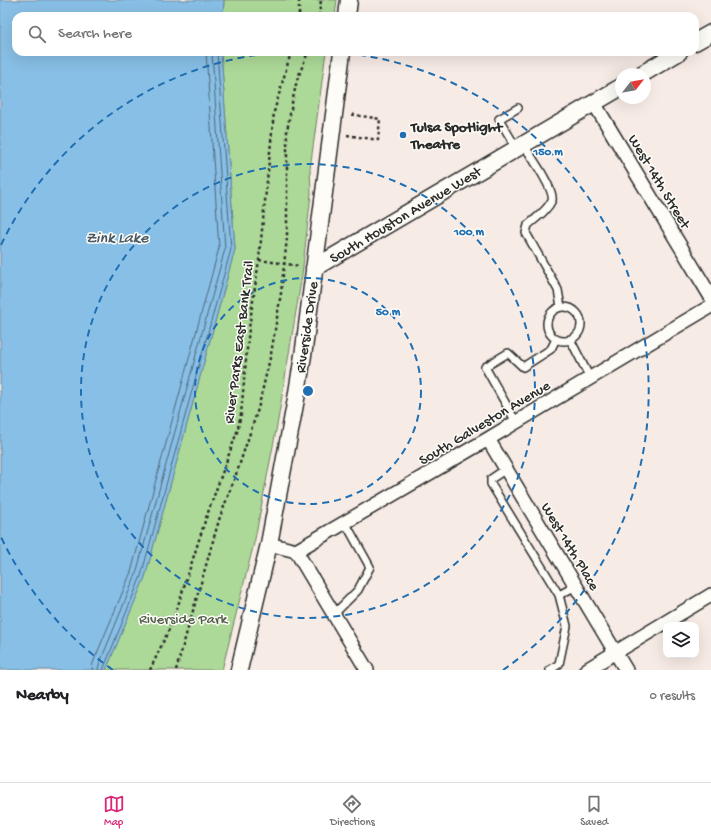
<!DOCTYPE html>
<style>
body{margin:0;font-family:"Gochi Hand",sans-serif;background:#f2f2f2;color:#202124}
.controls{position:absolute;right:12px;bottom:12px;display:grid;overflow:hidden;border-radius:8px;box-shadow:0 4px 16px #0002}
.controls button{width:36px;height:36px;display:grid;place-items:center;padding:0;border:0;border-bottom:1px solid #e0e0e0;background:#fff;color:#202124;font:20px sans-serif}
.compass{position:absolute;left:615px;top:68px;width:36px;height:36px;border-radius:50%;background:#fff;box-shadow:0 4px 16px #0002;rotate:59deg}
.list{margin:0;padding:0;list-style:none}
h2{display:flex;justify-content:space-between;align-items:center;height:52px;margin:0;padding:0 16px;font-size:17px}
h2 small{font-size:13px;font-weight:400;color:#757577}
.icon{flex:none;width:22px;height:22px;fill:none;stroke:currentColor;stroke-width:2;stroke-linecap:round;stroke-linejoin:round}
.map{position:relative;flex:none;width:711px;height:670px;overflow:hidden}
.search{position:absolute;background:#fff;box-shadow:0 4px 16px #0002;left:12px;right:12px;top:12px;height:44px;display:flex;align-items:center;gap:10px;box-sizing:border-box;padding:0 14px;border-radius:12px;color:#757577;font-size:15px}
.sheet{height:112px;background:#fff}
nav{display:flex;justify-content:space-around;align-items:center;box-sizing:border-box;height:56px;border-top:1px solid #e0e0e0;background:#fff;font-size:11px;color:#757577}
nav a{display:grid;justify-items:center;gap:2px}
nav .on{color:#db2777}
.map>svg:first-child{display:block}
</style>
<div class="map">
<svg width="711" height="670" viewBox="0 0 711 670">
<rect width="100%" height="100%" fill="#f7ebe5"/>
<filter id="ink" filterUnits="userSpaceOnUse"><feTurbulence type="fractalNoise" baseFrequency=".025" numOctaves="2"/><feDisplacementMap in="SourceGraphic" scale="8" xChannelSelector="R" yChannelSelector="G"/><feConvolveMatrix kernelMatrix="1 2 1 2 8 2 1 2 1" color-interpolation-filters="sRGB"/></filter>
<g filter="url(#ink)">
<!-- green -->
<path fill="#acd998" stroke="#6c8262" d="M224 0H337L335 16H223Z
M221 52H326L310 169 311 194 302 275 278 420 255 539 222 670H106L145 577 235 249Z"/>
<!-- water -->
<path fill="#88bfe6" stroke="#63849b" d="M0 0H224L223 16H16V52H221L235 249 145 577 106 670H0Z"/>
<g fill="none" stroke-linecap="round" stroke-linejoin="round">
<!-- shore -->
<path stroke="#506676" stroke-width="1" d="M92 670 93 663 131 572 219 248 206 52
M98 670 99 665 136 574 225 249 212 52
M103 670 141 576 231 249 217 52"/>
<!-- service casing -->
<g stroke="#2b2b2b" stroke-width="10">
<path id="service" d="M524 145C530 155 555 190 552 200 547 211 536 218 528 225L526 233 558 290 561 307
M517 149 499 119 518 108
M547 324a17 17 0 1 1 34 0a17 17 0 1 1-34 0Z
M570 339 590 378
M516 422 485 367 508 353 523 367 551 349 556 339
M506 469 491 479V484L559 595 567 626 559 664 550 670
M559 595 576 586
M334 614 358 590 370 567 345 522"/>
</g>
<!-- minor casing -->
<g stroke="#2b2b2b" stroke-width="16">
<path id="minor" d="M594 103 711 297
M488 439 626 670
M269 544 296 551 488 439 711 306
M296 551 367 670
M586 670 711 595"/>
</g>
<!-- tertiary casing -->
<g stroke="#2b2b2b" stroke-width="19">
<path id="tertiary" d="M347 16 349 0
M695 42 711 33
M642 74 679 52
M314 268 621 87
M239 670 269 544 296 399 304 349 342 52"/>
</g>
<!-- path -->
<path stroke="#2b2b2b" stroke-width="2.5" stroke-dasharray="3 3" stroke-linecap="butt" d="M299 0V16
M319 16 321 0
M347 135 378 140 380 119 349 114
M259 260 300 266
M150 670 173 621 206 518 237 432 241 414 249 328 259 260 274 112 291 52
M176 670 219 520 238 469 258 409 271 354 281 293 287 238V131L292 103 297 80 308 52"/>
<!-- service -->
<use href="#service" stroke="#fdfcf7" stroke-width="7"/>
<!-- minor -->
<use href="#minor" stroke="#fdfcf7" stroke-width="13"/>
<!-- tertiary -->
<use href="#tertiary" stroke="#fdfcf7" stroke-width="16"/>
</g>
</g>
<!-- distance rings -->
<g fill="none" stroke="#1f6fb2" stroke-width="2" stroke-dasharray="7 5">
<circle cx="308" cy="391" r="113"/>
<circle cx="308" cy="391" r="227"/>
<path d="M113 670A340 340 0 0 1 1 537M1 245A340 340 0 0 1 281 52M335 52A340 340 0 0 1 503 670"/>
</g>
<!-- markers -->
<circle fill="#1f6fb2" stroke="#fdfcf7" stroke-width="1.5" cx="403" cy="135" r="4"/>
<g text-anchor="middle" stroke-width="3" stroke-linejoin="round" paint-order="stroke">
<!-- poi labels -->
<g font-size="15" font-weight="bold" fill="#2b2b2b" stroke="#fdfcf7" text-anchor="start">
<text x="411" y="131">Tulsa Spotlight<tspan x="411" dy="17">Theatre</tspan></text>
</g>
<!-- street labels -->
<g font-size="15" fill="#2b2b2b" stroke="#fdfcf7">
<text transform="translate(660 181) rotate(59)" y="5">West 14th Street</text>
<text transform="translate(405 214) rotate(-31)" y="5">South Houston Avenue West</text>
<text transform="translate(306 327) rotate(-82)" y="5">Riverside Drive</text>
<text transform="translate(238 342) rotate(-83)" y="5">River Parks East Bank Trail</text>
<text transform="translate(484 422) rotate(-31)" y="5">South Galveston Avenue</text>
<text transform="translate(571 546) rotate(59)" y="5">West 14th Place</text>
</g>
<!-- park labels -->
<g font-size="15" fill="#525f4c" stroke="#fdfcf7">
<text x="183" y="623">Riverside Park</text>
</g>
<!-- water labels -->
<g font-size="16" font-style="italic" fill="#475763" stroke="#fdfcf7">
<text x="117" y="242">Zink Lake</text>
</g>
</g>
<circle cx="308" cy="391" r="6" fill="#1f6fb2" stroke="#fdfcf7" stroke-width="2"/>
<g font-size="12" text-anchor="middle" font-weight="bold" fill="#1f6fb2" stroke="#fdfcf7" stroke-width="3" stroke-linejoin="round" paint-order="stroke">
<text x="548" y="155">150 m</text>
<text x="469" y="235">100 m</text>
<text x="388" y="315">50 m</text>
</g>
</svg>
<div class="controls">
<button><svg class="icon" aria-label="layers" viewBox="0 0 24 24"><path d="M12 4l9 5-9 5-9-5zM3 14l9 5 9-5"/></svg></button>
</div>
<svg class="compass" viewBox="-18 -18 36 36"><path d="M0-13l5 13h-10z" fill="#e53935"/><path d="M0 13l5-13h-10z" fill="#757577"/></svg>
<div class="search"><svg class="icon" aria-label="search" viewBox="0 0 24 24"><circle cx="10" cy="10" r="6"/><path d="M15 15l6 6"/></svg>Search here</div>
</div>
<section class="sheet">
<h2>Nearby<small>0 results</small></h2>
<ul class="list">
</ul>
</section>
<nav>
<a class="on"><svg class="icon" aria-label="map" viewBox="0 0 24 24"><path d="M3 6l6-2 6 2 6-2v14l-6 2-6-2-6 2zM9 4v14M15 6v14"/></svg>Map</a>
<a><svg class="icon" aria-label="directions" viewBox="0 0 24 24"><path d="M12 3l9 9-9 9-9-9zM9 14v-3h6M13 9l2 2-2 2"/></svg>Directions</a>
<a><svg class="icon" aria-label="saved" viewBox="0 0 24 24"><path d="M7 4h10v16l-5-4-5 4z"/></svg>Saved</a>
</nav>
